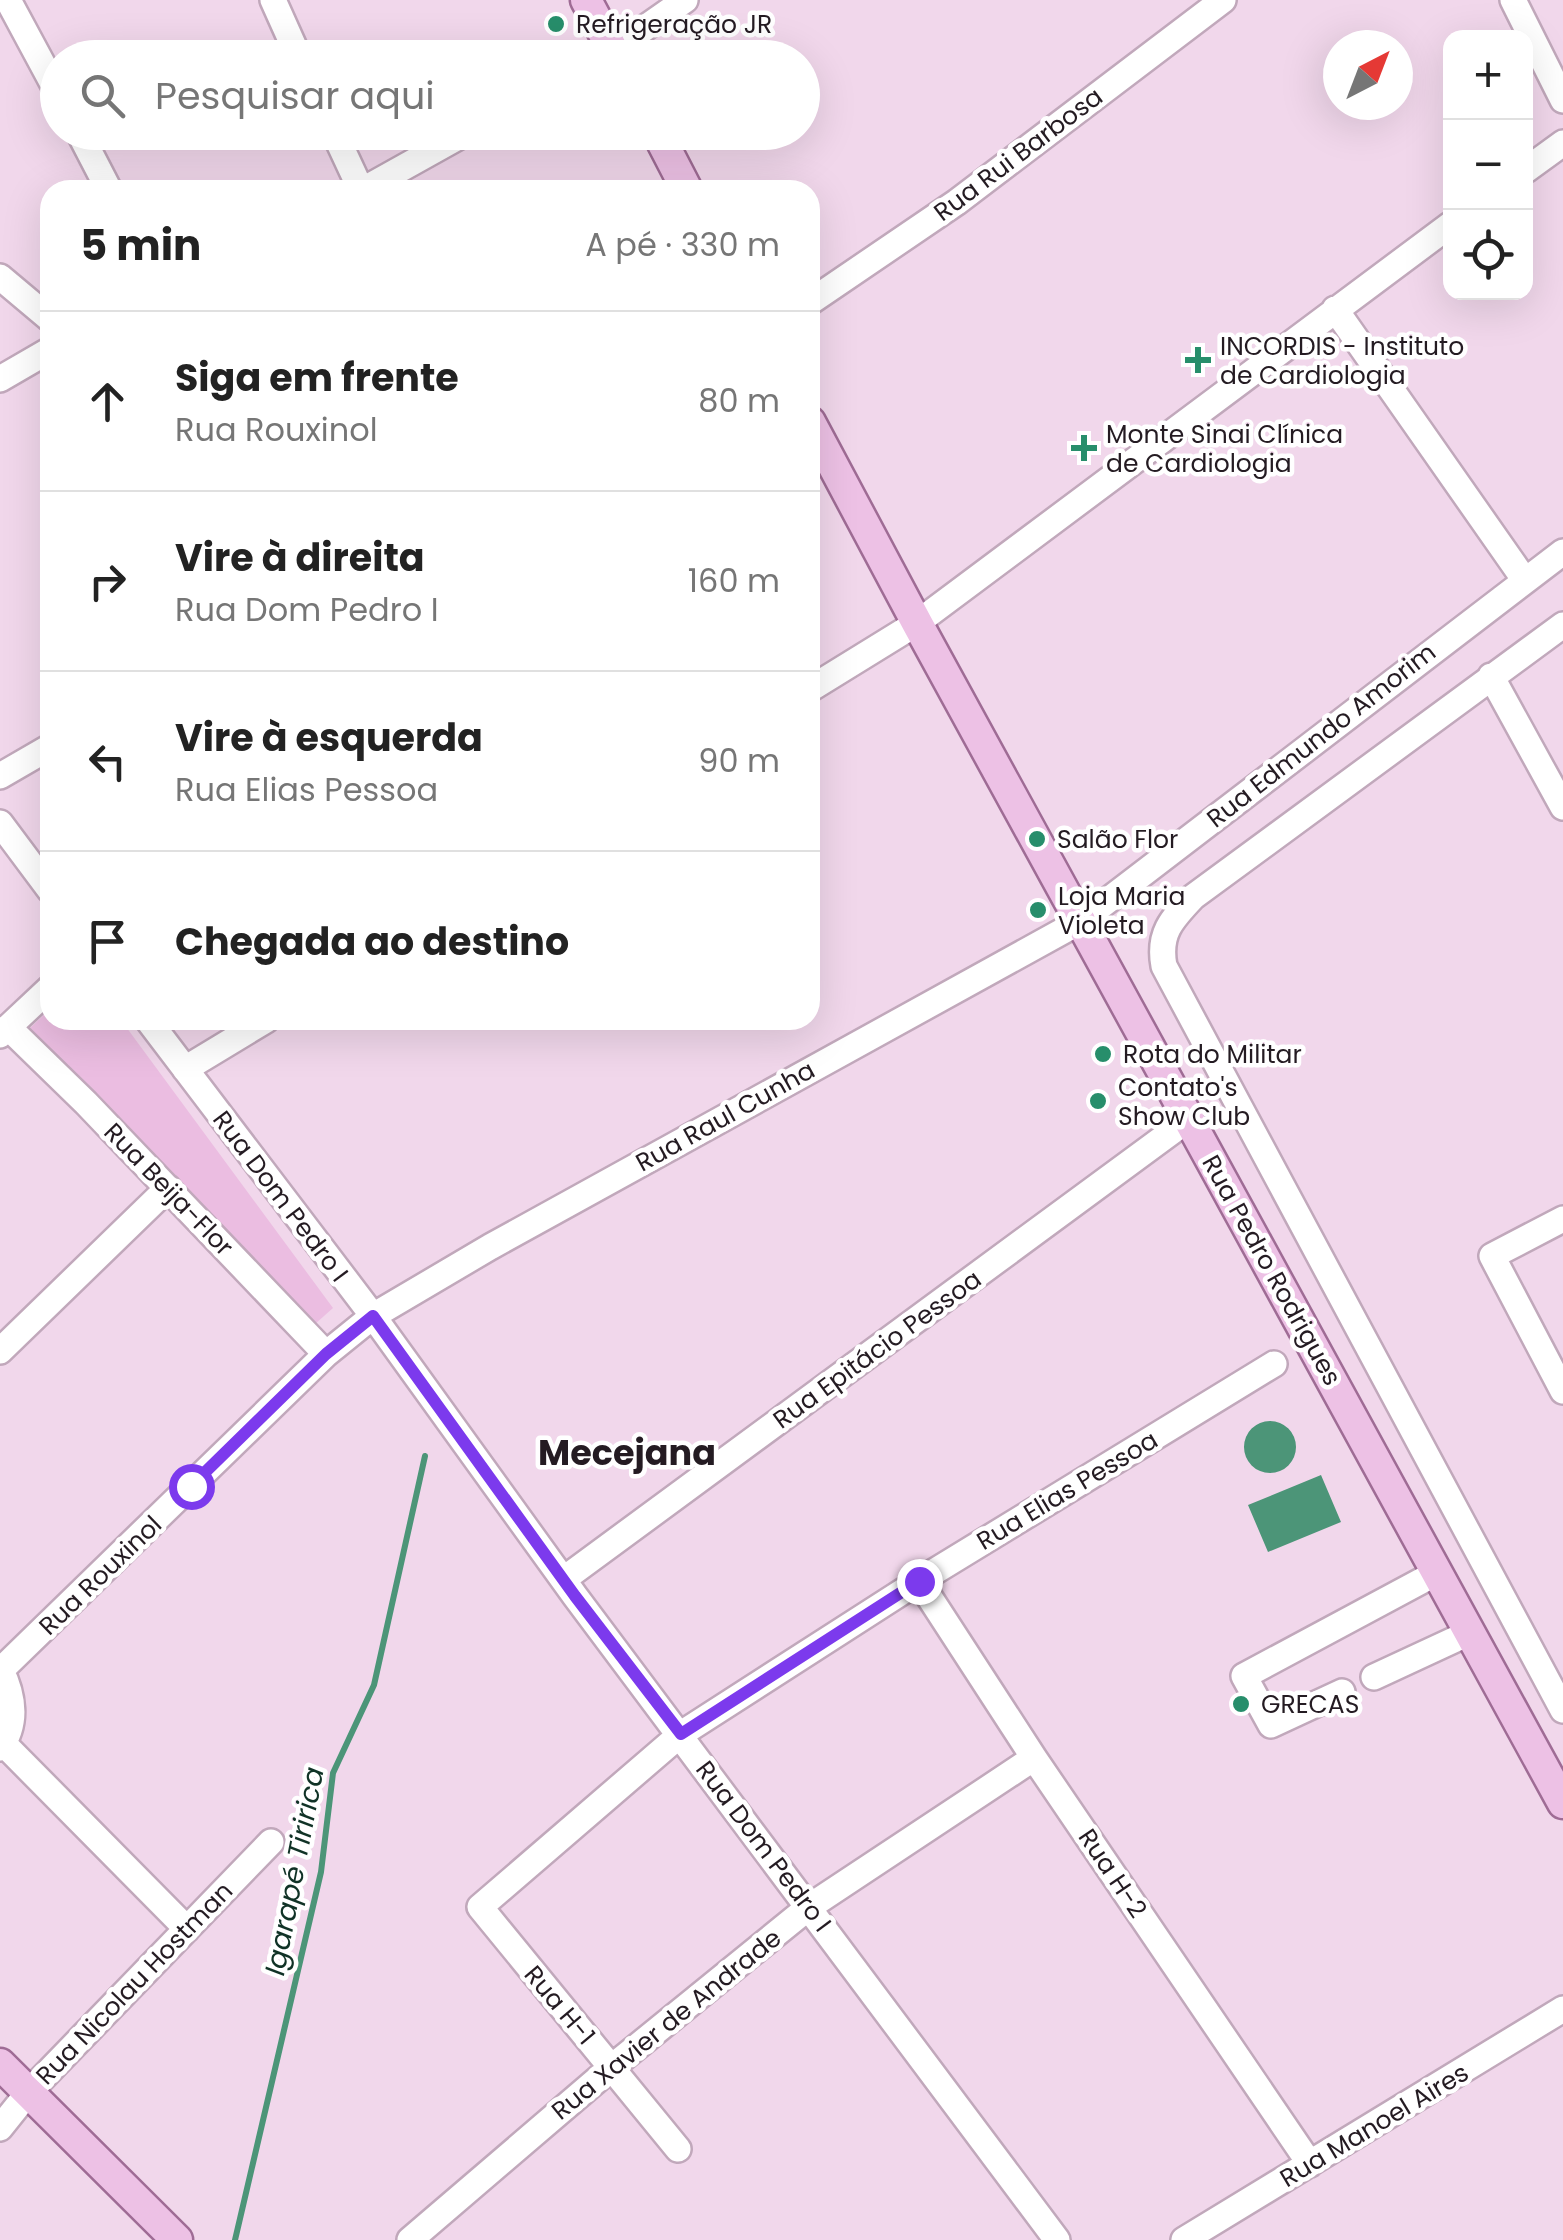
<!DOCTYPE html>
<html lang="pt">
<meta charset="utf-8">
<style>
body{margin:0;font-family:Poppins,sans-serif;background:#f2f2f2;color:#222}
.controls{position:absolute;right:30px;top:30px;display:grid;overflow:hidden;border-radius:20px;box-shadow:0 10px 40px #0002}
.controls button{width:90px;height:90px;display:grid;place-items:center;padding:0;border:0;border-bottom:2px solid #e0e0e0;background:#fff;color:#222;font:50px sans-serif}
.compass{position:absolute;left:1323px;top:30px;width:90px;height:90px;border-radius:50%;background:#fff;box-shadow:0 10px 40px #0002;rotate:42deg}
.stop{position:absolute;width:30px;height:30px;margin:-22px;border:8px solid #7c3aed;border-radius:50%;background:#fff}
.stop.end{background:#7c3aed;border-color:#fff;box-shadow:0 2px 10px #0008}
.list{margin:0;padding:0;list-style:none}
h2{display:flex;justify-content:space-between;align-items:center;height:130px;margin:0;padding:0 40px;font-size:42px}
h2 small{font-size:32px;font-weight:400;color:#767676}
.list li{display:grid;grid-template-columns:65px 1fr auto;gap:30px;align-items:center;box-sizing:border-box;height:180px;padding:0 40px;border-top:2px solid #e0e0e0}
.list b{display:block;font-size:38px;white-space:nowrap}
.list p{margin:0;font-size:32px;white-space:nowrap;color:#767676}
.list em{font-size:32px;font-style:normal;color:#767676}
.icon{flex:none;width:55px;height:55px;fill:none;stroke:currentColor;stroke-width:2;stroke-linecap:round;stroke-linejoin:round}
.map{position:relative;flex:none;width:1563px;height:2240px;overflow:hidden}
.search{position:absolute;background:#fff;box-shadow:0 10px 40px #0002;left:40px;top:40px;width:780px;height:110px;display:flex;align-items:center;gap:25px;box-sizing:border-box;padding:0 35px;border-radius:55px;color:#767676;font-size:38px}
.panel{position:absolute;background:#fff;box-shadow:0 10px 40px #0002;left:40px;top:180px;width:780px;height:850px;border-radius:30px}
.map>svg:first-child{display:block}
</style>
<div class="map">
<svg width="1563" height="2240" viewBox="0 0 1563 2240">
<rect width="100%" height="100%" fill="#f1d7eb"/>
<!-- green -->
<path fill="#ebbde1" d="M50 1009V1020H121L333 1308 315 1324 30 1028Z"/>
<!-- water -->
<path fill="#4c9578" d="M1244 1447a26 26 0 1 1 52 0a26 26 0 1 1-52 0Z
M1321 1475 1341 1522 1268 1552 1248 1505Z"/>
<g fill="none" stroke-linecap="round" stroke-linejoin="round">
<!-- stream -->
<path stroke="#4c9578" stroke-width="6" d="M235 2240 321 1872 333 1773 374 1685 425 1456"/>
<!-- minor casing -->
<g stroke="#c1a8bb" stroke-width="30">
<path id="minor" d="M8 0 58 93
M273 0 299 58
M1513 0 1563 100
M602 58 685 0
M79 132 109 190
M334 132 361 190
M1526 170 1563 143
M363 190 467 132
M0 277 50 319
M810 302 957 202 1223 0
M1335 309 1524 579
M0 379 50 350
M1563 625 1193 897C1171 920 1158 934 1164 966L1563 1710
M1491 676 1563 807
M810 689 917 623 1450 225
M0 776 50 747
M0 823 50 890
M148 1020 373 1316 575 1596 1057 2240
M8 1027 86 1103 326 1354
M0 1035 50 988
M185 1069 266 1020
M1563 1219 1492 1256 1563 1391
M0 1351 168 1188
M564 1579 1189 1119
M919 1581 1034 1758 1310 2164
M0 1668C13 1694 18 1723 0 1748
M0 1671 326 1354 373 1316 490 1247 1081 921 1563 552
M1374 1677 1471 1632
M1342 1692 1271 1725 1244 1676 1438 1572
M0 1740 187 1929
M0 2128 28 2093 271 1842
M678 2149 480 1907 681 1734 919 1581 1274 1364
M410 2240 612 2067 809 1907 1034 1758
M1184 2240 1563 2009"/>
</g>
<!-- major casing -->
<g stroke="#9f6c95" stroke-width="35">
<path id="major" d="M586 0 617 58
M657 132 687 190
M810 422 917 623 1563 1803
M0 2064 177 2240"/>
</g>
<!-- minor -->
<use href="#minor" stroke="#fff" stroke-width="25"/>
<!-- major -->
<use href="#major" stroke="#edc1e5" stroke-width="30"/>
</g>
<g fill="none" stroke-linecap="round" stroke-linejoin="round">
<!-- route -->
<path stroke="#7c3aed" stroke-width="12" d="M191 1486 326 1354 373 1316 575 1596 681 1734 919 1581"/>
</g>
<!-- markers -->
<g fill="#278e6b" stroke="#fff" stroke-width="4">
<circle cx="556" cy="24" r="10"/>
<path d="M1193 345h10v10h10v10h-10v10h-10v-10h-10v-10h10z"/>
<path d="M1079 433h10v10h10v10h-10v10h-10v-10h-10v-10h10z"/>
<circle cx="1037" cy="839" r="10"/>
<circle cx="1038" cy="910" r="10"/>
<circle cx="1103" cy="1054" r="10"/>
<circle cx="1098" cy="1101" r="10"/>
<circle cx="1241" cy="1704" r="10"/>
</g>
<g text-anchor="middle" stroke-width="9" stroke-linejoin="round" paint-order="stroke">
<!-- poi labels -->
<g font-size="25" fill="#241b22" stroke="#fff" text-anchor="start">
<text x="576" y="33">Refrigeração JR</text>
<text x="1220" y="355">INCORDIS - Instituto<tspan x="1220" dy="29">de Cardiologia</tspan></text>
<text x="1106" y="443">Monte Sinai Clínica<tspan x="1106" dy="29">de Cardiologia</tspan></text>
<text x="1057" y="848">Salão Flor</text>
<text x="1058" y="905">Loja Maria<tspan x="1058" dy="29">Violeta</tspan></text>
<text x="1123" y="1063">Rota do Militar</text>
<text x="1118" y="1096">Contato's<tspan x="1118" dy="29">Show Club</tspan></text>
<text x="1261" y="1713">GRECAS</text>
</g>
<!-- street labels -->
<g font-size="25" fill="#241b22" stroke="#fff">
<text transform="translate(1018 154) rotate(-37)" y="9">Rua Rui Barbosa</text>
<text transform="translate(1321 735) rotate(-38)" y="9">Rua Edmundo Amorim</text>
<text transform="translate(725 1116) rotate(-29)" y="9">Rua Raul Cunha</text>
<text transform="translate(169 1189) rotate(46)" y="9">Rua Beija-Flor</text>
<text transform="translate(281 1196) rotate(53)" y="9">Rua Dom Pedro I</text>
<text transform="translate(1272 1270) rotate(61)" y="9">Rua Pedro Rodrigues</text>
<text transform="translate(877 1349) rotate(-36)" y="9">Rua Epitácio Pessoa</text>
<text transform="translate(1067 1490) rotate(-31)" y="9">Rua Elias Pessoa</text>
<text transform="translate(100 1575) rotate(-44)" y="9">Rua Rouxinol</text>
<text transform="translate(764 1846) rotate(53)" y="9">Rua Dom Pedro I</text>
<text transform="translate(1113 1873) rotate(56)" y="9">Rua H-2</text>
<text transform="translate(134 1983) rotate(-46)" y="9">Rua Nicolau Hostman</text>
<text transform="translate(560 2005) rotate(50)" y="9">Rua H-1</text>
<text transform="translate(666 2024) rotate(-39)" y="9">Rua Xavier de Andrade</text>
<text transform="translate(1374 2125) rotate(-31)" y="9">Rua Manoel Aires</text>
</g>
<!-- water labels -->
<g font-size="28" font-style="italic" fill="#103226" stroke="#fff">
<text transform="translate(294 1871) rotate(-79)" y="10">Igarapé Tiririca</text>
</g>
<!-- district labels -->
<g font-size="35" font-weight="bold" fill="#241b22" stroke="#fff">
<text x="627" y="1465">Mecejana</text>
</g>
</g>
</svg>
<div class="controls">
<button>+</button>
<button>−</button>
<button><svg class="icon" aria-label="locate" viewBox="0 0 24 24"><circle cx="12" cy="12" r="6"/><path d="M12 2v4M12 18v4M2 12h4M18 12h4"/></svg></button>
</div>
<svg class="compass" viewBox="-18 -18 36 36"><path d="M0-13l5 13h-10z" fill="#e53935"/><path d="M0 13l5-13h-10z" fill="#767676"/></svg>
<div class="stop" style="left:191px;top:1486px"></div>
<div class="stop end" style="left:919px;top:1581px"></div>
<div class="search"><svg class="icon" aria-label="search" viewBox="0 0 24 24"><circle cx="10" cy="10" r="6"/><path d="M15 15l6 6"/></svg>Pesquisar aqui</div>
<section class="panel">
<h2>5 min<small>A pé · 330 m</small></h2>
<ul class="list">
<li><svg class="icon" aria-label="ahead" viewBox="0 0 24 24"><path d="M12 20V5M6 11l6-6 6 6"/></svg><div><b>Siga em frente</b><p>Rua Rouxinol</p></div><em>80 m</em></li>
<li><svg class="icon" aria-label="right" viewBox="0 0 24 24"><path d="M7 20v-9h11M14 6l5 5-5 5"/></svg><div><b>Vire à direita</b><p>Rua Dom Pedro I</p></div><em>160 m</em></li>
<li><svg class="icon" aria-label="left" viewBox="0 0 24 24"><path d="M17 20v-9H6M10 6l-5 5 5 5"/></svg><div><b>Vire à esquerda</b><p>Rua Elias Pessoa</p></div><em>90 m</em></li>
<li><svg class="icon" aria-label="arrive" viewBox="0 0 24 24"><path d="M6 21V4h12l-3 4 3 4H6"/></svg><div><b>Chegada ao destino</b></div></li>
</ul>
</section>
</div>
